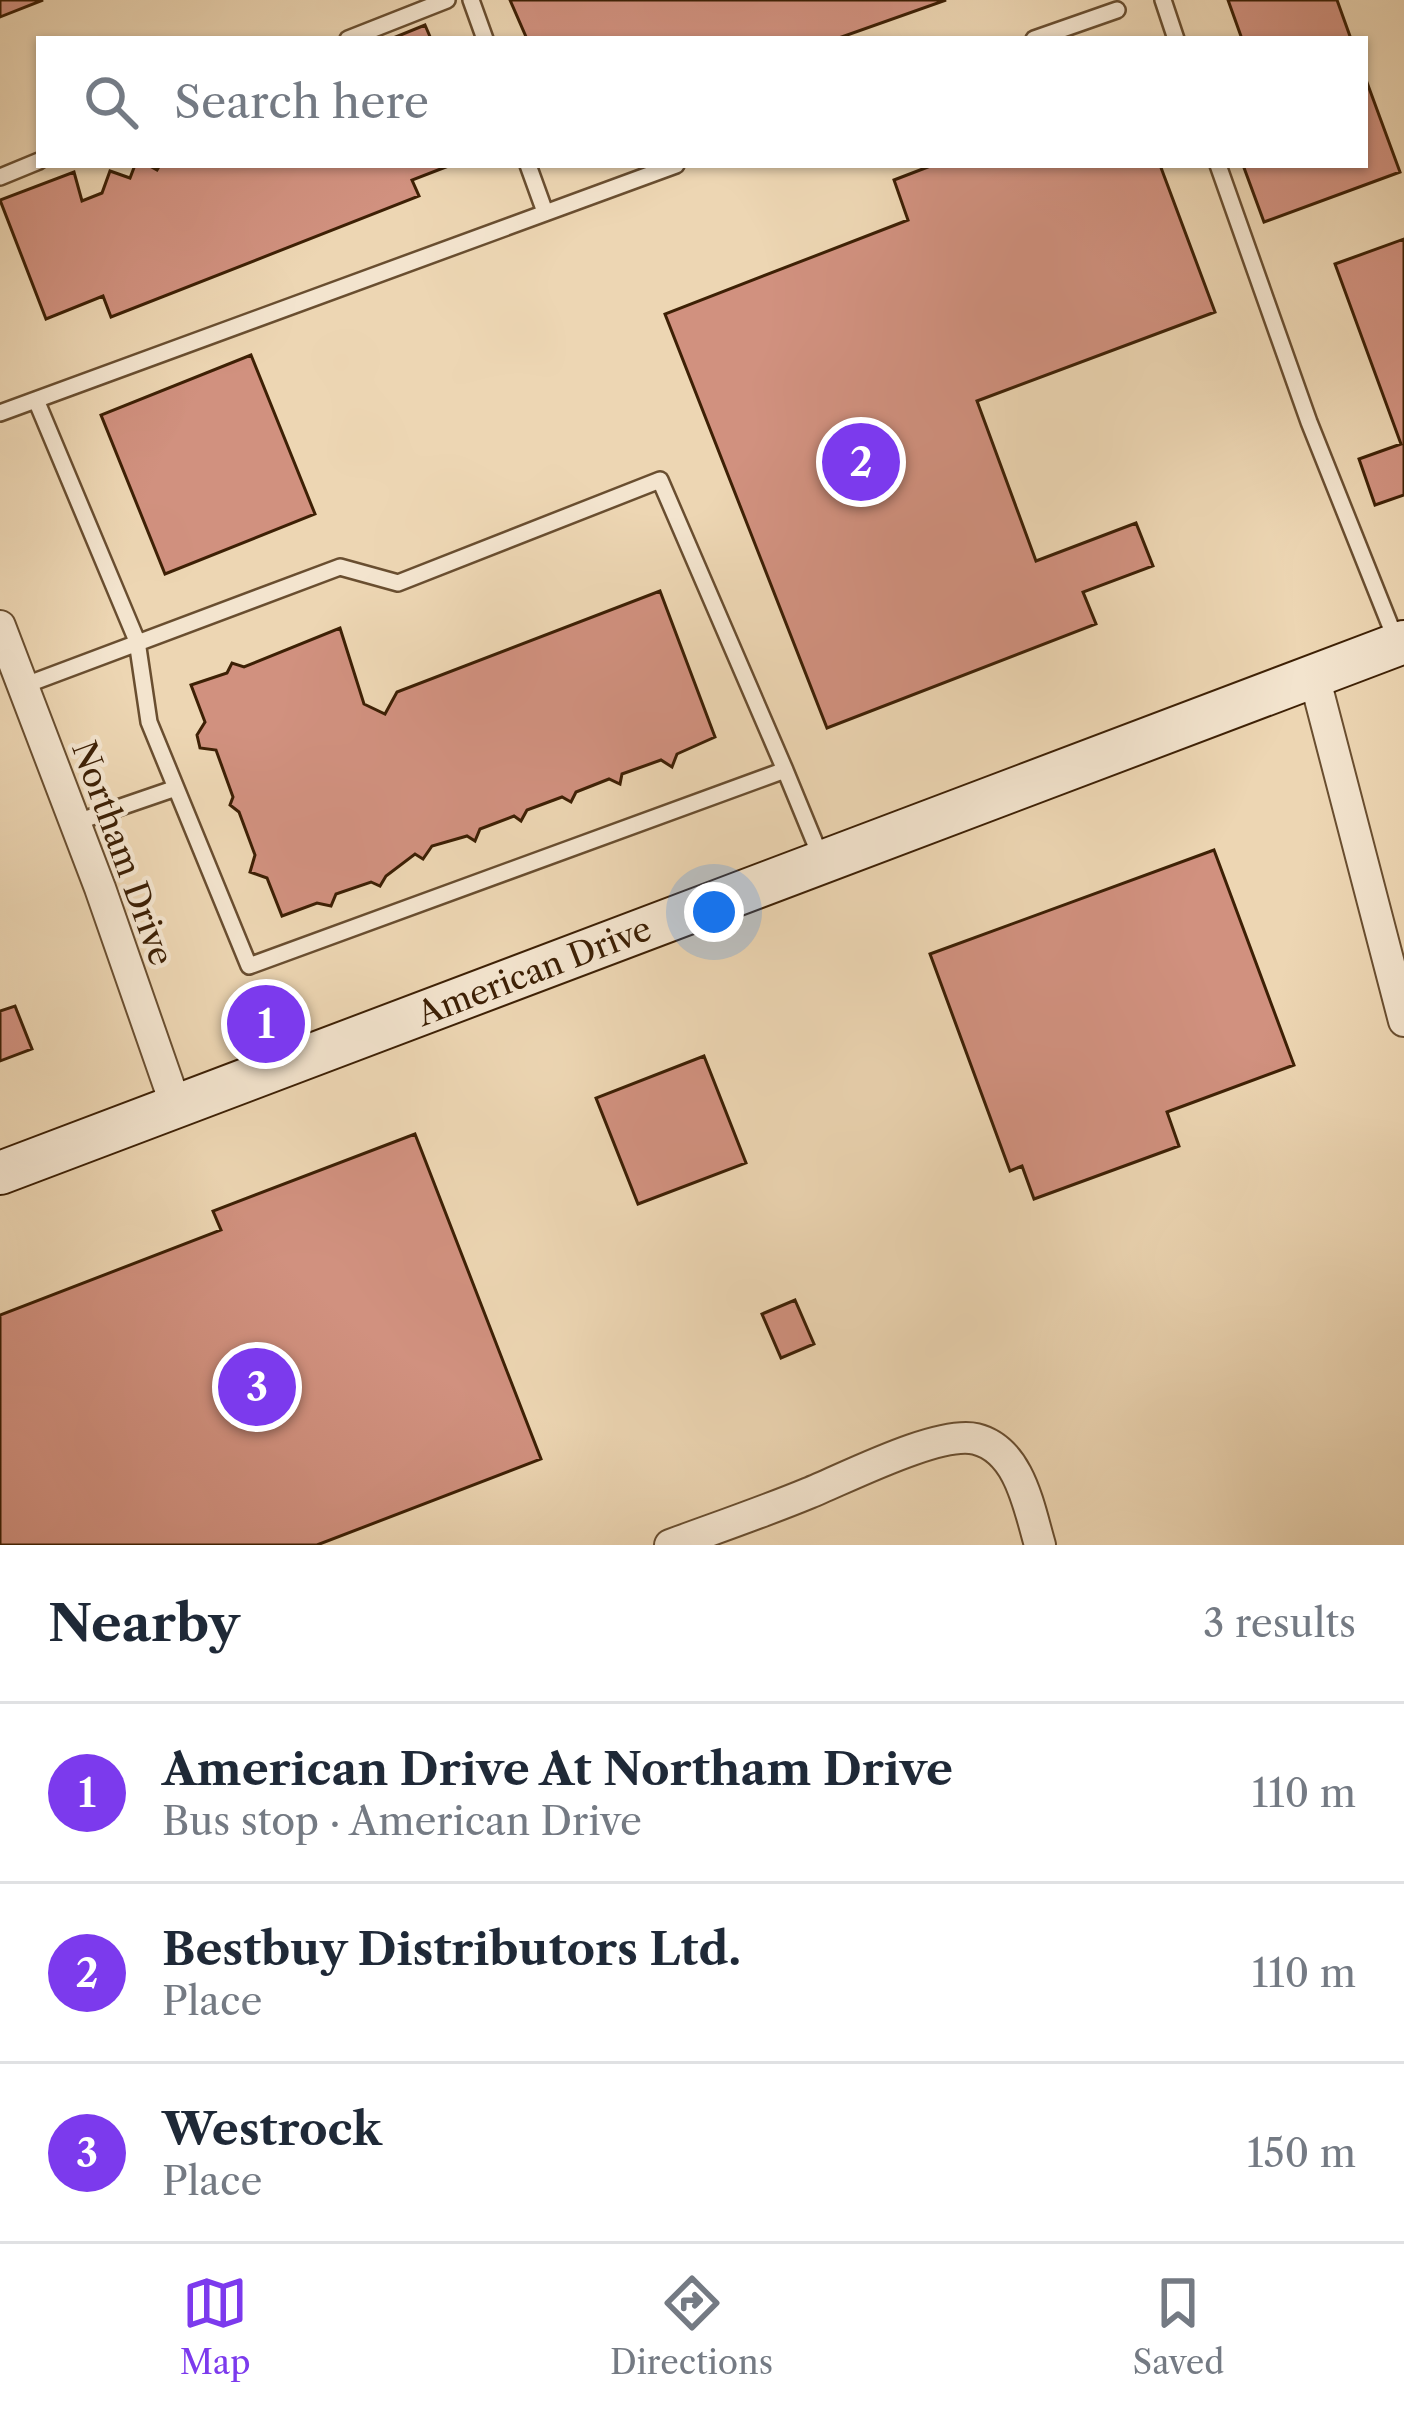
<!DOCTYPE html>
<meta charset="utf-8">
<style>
body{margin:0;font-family:"Libre Caslon Text",serif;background:#f2f2f3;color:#1f2937}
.you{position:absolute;left:714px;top:912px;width:42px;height:42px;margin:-30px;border:9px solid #fff;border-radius:50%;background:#1a73e8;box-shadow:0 0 0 18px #1a73e833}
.badge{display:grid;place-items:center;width:78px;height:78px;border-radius:50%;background:#7c3aed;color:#fff;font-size:39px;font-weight:700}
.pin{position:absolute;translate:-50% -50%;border:6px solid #fff;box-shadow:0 3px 12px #0006}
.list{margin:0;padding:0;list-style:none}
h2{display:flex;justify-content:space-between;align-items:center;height:156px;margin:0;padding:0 48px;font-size:51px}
h2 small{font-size:39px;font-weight:400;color:#747a83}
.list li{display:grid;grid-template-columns:78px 1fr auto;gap:36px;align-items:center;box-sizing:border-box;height:180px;padding:0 48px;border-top:3px solid #e0e1e3}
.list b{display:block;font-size:45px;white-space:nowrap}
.list p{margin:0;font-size:39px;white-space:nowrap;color:#747a83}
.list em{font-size:39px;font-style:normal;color:#747a83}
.icon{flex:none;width:66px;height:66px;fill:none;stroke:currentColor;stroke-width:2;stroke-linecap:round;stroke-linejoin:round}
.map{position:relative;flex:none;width:1404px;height:1545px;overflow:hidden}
.search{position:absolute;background:#fff;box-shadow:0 3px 9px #0004;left:36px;right:36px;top:36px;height:132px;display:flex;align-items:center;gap:30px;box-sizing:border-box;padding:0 42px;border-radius:0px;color:#747a83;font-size:45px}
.sheet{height:696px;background:#fff}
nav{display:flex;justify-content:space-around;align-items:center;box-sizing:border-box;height:168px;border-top:3px solid #e0e1e3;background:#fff;font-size:33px;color:#747a83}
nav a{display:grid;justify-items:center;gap:6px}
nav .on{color:#7c3aed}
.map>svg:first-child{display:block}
</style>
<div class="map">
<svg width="1404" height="1545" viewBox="0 0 1404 1545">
<rect width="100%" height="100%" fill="#edd6b3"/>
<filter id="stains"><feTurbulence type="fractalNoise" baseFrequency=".00167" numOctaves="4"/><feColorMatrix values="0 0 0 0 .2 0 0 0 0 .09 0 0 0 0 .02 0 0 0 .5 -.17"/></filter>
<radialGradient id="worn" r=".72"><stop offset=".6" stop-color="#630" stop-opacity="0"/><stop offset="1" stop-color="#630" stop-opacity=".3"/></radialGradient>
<!-- building -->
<path fill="#d1917f" stroke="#3d2005" stroke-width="3" d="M0 0H43L0 17Z
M510 0H946L836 39H527Z
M1228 0H1337L1351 39H1242Z
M425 25 431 39H393V38Z
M1365 77 1400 172 1264 222 1243 165H1365Z
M135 165H148L157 170 160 165H451L412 180 419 196 111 317 103 296 46 319 0 200 74 172 82 201 102 193 110 171 130 178Z
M933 165H1160L1215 312 977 401 1036 561 1136 523 1153 566 1083 592 1096 624 827 728 665 314 908 220 894 180Z
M1404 239V495L1375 505 1359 459 1401 444 1335 264Z
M251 355 315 514 165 574 101 415Z
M660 591 715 737 677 754 672 767 661 760 622 774 620 784 609 779 576 792 571 802 562 797 527 810 521 821 514 816 480 829 475 841 467 836 432 846 423 859 415 854 386 876 380 886 371 882 336 894 331 906 317 903 282 916 267 878 250 872 255 855 239 812 230 805 233 797 216 750 200 748 197 735 205 722 191 685 227 673 232 663 244 667 340 628 364 704 385 714 397 692Z
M1214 850 1294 1065 1167 1112 1179 1146 1034 1199 1022 1166 1010 1171 930 954Z
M15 1006 32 1049 0 1061V1011Z
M704 1056 746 1163 638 1204 596 1098Z
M415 1134 541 1459 317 1545H0V1315L221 1230 213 1211Z
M795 1300 814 1344 781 1358 762 1314Z"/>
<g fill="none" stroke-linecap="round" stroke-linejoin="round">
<!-- lane casing -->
<g stroke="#694e30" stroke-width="20">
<path id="lane" d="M471 0 485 39
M1163 0 1176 39
M348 39 447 0
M1034 39 1117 10
M528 165 545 212
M1218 165 1309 422 1396 640
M0 177 39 161
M36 400 137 641 149 722 249 966 785 770 822 860
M0 413 676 165
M23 686 340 567 398 583 660 480 785 770
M74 823 176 788"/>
</g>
<!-- street casing -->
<g stroke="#694e30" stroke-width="34">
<path id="street" d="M0 626 100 888 176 1106
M1314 676 1404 1021
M670 1545C716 1528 763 1512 809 1493 846 1478 939 1430 976 1439 1020 1450 1029 1508 1040 1545"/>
</g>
<!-- secondary casing -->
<g stroke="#3d2005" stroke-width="46">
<path id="secondary" d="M0 1173 1404 642"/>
</g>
<!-- lane -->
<use href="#lane" stroke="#f3e4ce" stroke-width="15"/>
<!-- street -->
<use href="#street" stroke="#f3e4ce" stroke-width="30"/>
<!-- secondary -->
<use href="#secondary" stroke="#f3e4ce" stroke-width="42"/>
</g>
<g text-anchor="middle" stroke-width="9" stroke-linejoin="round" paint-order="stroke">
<!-- street labels -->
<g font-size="33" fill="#3d2005" stroke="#f3e4ce">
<text transform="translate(123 853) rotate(70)" y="12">Northam Drive</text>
<text transform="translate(534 971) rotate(-21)" y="12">American Drive</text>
</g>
</g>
<rect width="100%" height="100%" filter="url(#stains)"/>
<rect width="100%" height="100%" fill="url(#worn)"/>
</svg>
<div class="you"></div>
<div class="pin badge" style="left:266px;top:1024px">1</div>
<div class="pin badge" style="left:861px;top:462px">2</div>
<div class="pin badge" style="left:257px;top:1387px">3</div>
<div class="search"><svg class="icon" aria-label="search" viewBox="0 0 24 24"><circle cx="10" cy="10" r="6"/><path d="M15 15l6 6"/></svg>Search here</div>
</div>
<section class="sheet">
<h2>Nearby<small>3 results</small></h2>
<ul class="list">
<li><span class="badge">1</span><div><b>American Drive At Northam Drive</b><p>Bus stop · American Drive</p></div><em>110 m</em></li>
<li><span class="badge">2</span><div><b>Bestbuy Distributors Ltd.</b><p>Place</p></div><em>110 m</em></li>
<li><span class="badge">3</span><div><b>Westrock</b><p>Place</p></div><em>150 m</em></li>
</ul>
</section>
<nav>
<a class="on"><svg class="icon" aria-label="map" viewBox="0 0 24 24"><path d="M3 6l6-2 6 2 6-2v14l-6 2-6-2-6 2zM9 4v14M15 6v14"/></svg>Map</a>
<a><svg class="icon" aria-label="directions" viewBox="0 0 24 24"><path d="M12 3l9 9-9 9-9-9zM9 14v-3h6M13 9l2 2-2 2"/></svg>Directions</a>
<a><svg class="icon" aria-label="saved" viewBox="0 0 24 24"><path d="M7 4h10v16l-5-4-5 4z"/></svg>Saved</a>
</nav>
